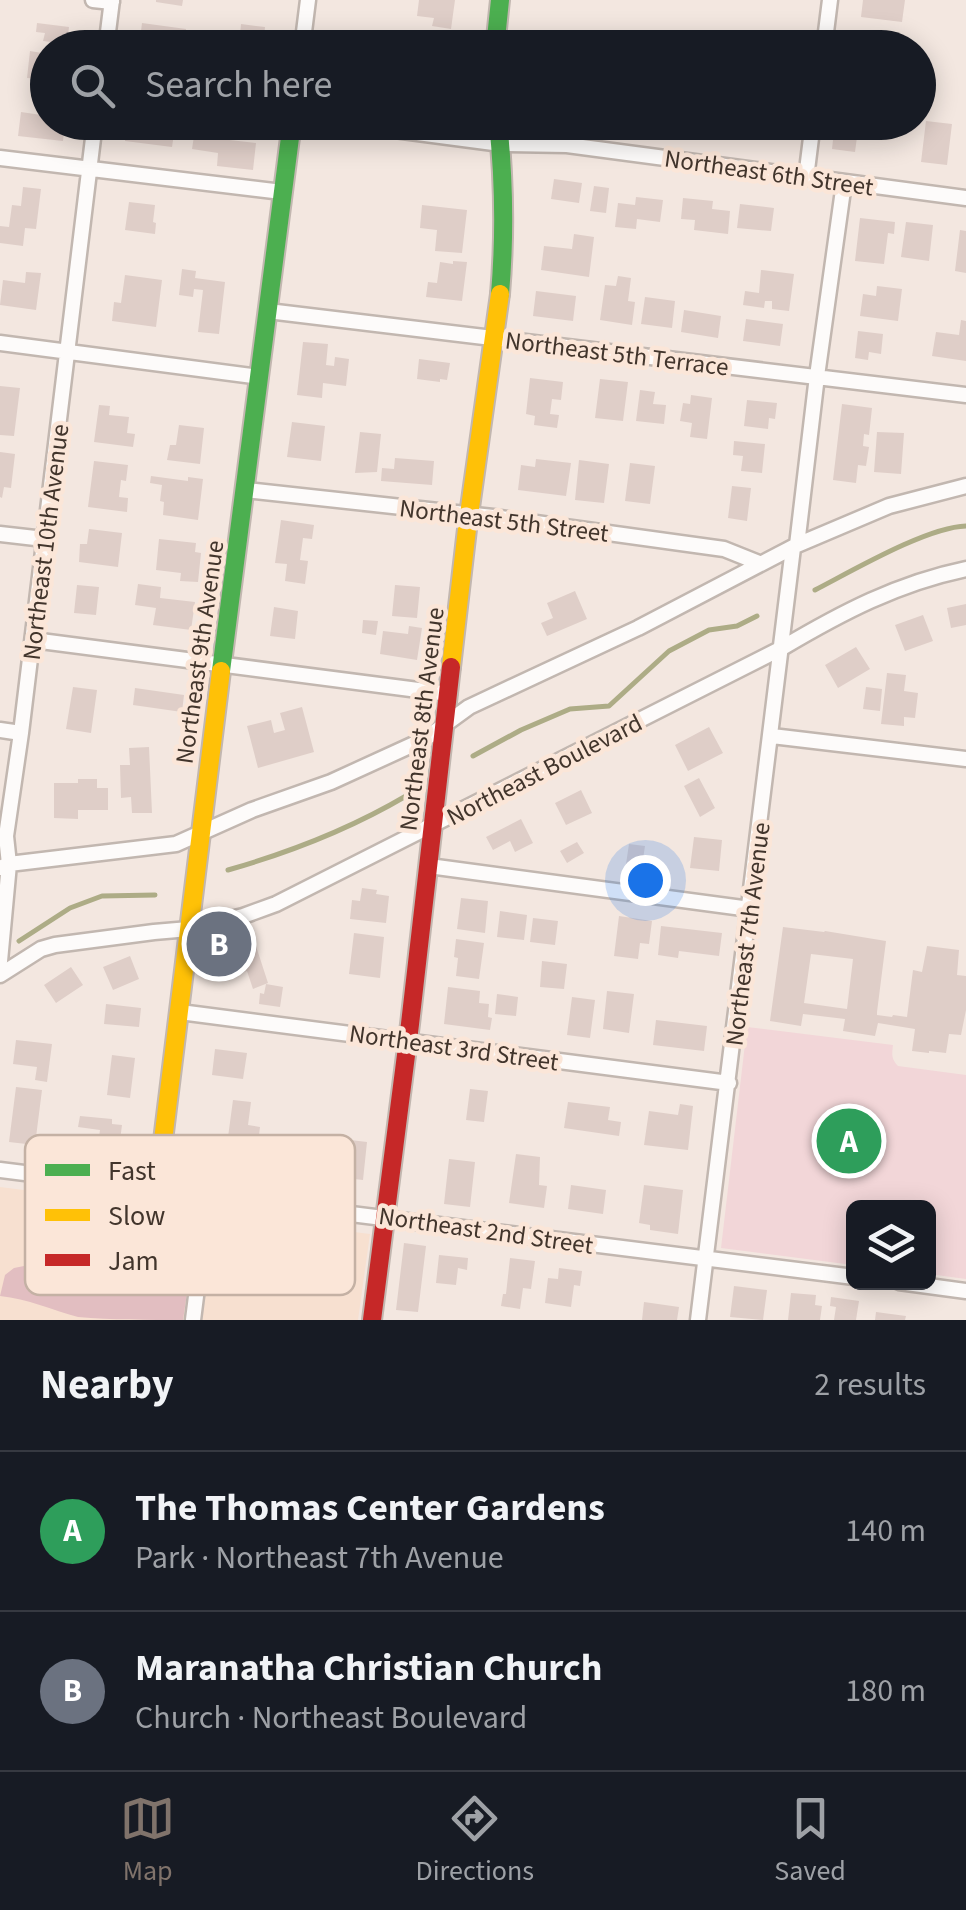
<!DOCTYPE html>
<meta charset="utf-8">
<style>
body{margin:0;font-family:"Source Sans 3",sans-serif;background:#242831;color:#f1f3f6}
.controls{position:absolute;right:30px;bottom:30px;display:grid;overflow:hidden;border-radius:15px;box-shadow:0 5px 25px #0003}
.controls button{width:90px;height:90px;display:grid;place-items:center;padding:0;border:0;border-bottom:2px solid #363941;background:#171b24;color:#f1f3f6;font:50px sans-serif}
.you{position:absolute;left:645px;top:880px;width:35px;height:35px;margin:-25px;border:8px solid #fff;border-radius:50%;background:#1a73e8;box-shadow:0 0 0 15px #1a73e833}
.badge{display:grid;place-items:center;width:65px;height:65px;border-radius:50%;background:#80736b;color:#fff;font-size:32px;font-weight:700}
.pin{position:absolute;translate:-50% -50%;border:5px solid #fff;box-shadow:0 2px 10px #0006}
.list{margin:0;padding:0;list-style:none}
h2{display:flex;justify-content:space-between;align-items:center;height:130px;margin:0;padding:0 40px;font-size:42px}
h2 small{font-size:32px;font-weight:400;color:#9ea1a6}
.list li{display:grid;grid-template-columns:65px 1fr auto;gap:30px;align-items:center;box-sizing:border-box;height:160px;padding:0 40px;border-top:2px solid #363941}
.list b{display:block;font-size:38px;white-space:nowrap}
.list p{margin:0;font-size:32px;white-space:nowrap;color:#9ea1a6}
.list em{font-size:32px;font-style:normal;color:#9ea1a6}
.icon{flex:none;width:55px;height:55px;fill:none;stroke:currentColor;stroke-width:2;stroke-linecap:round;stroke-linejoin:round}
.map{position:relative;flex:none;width:966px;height:1320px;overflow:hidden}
.search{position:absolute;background:#171b24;box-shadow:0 5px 25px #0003;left:30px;right:30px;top:30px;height:110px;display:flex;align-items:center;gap:25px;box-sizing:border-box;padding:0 35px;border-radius:55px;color:#9ea1a6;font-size:38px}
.sheet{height:450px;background:#171b24}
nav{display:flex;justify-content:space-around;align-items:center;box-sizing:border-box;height:140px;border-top:2px solid #363941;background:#171b24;font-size:28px;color:#9ea1a6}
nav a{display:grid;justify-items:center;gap:5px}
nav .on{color:#80736b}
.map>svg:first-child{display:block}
</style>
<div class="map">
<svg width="966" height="1320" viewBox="0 0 966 1320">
<rect width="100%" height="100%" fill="#f3e7e0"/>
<!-- built -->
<path fill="#f7e0d0" d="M0 1187 370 1234 358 1320H0Z"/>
<!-- green -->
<path fill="#f2d6d8" d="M747 1027 893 1045C892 1054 891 1059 898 1066L966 1075V1279L929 1274 928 1208H854L853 1265 721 1248Z"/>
<!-- forest -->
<path fill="#e2bec1" d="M79 1202 118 1206 131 1214 128 1235 121 1255 133 1262 153 1266 167 1256 169 1208 199 1212 183 1320C150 1320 111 1320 78 1317 52 1310 28 1299 0 1296L5 1275 14 1268 29 1265 44 1271 99 1277 106 1219 58 1214 65 1205Z"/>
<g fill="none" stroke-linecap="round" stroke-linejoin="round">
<!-- stream -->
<path stroke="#adac86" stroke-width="5" d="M815 590C852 571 927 527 966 526
M473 756 521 730 570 709 609 706 669 651 709 630 737 626 757 616
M228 870C291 852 350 829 406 796
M19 941 70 908 102 896 155 895"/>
</g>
<!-- building -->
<path fill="#dfcec8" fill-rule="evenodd" d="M156 0H183L182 6 156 2Z
M419 0H455L451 29 432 26 434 18 417 16Z
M863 0H905L902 22 861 17Z
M37 23 69 27 67 44 43 41 45 33 36 32Z
M142 23 186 29 184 48H139Z
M241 24 265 27 263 48H227L229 33 240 34Z
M30 51 48 54V86L39 85 40 79 27 78Z
M21 112 48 116V122H65L63 141 18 136Z
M926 121 952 124 947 165 921 162Z
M127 122H167L166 133 174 134 172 147 125 141Z
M697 122H757L755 135 718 130 717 135 695 132Z
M765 122H792L790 138 763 134Z
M835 122H859L855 152 832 149Z
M194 136 256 143 253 170 217 166 218 153 192 149Z
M554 179 582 183 579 203 551 199Z
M594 186 609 188 606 213 590 211Z
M23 187 41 189 36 229 25 228 23 246 0 243V226L9 227 12 205 21 206Z
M636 197 663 200 660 222 637 219 636 229 615 227 618 203 635 205Z
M683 198 713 201 712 209 730 211 728 234 694 230 695 220 681 219Z
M129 202 155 205 153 222 156 223 155 234 125 230Z
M740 204 774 208 771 231 737 228Z
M422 205 467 210 462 253 435 251 437 230 420 228Z
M860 218 895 222 894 234 888 233 884 264 855 261Z
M906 222 933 225 929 261 901 257Z
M960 230 966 231V273L955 271Z
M574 234 594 237 589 277 541 270 544 246 572 249Z
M453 261 467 262 462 301 426 297 428 282 437 283 440 262 453 264Z
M182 269 196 271 195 278 225 282 219 334 198 332 203 290 194 289 193 297 179 295Z
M761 270 794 274 789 311 772 309V301H765L764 308 743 305 745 291 759 293Z
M26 272 41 273 36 310 0 305 3 280 25 283Z
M125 275 162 280 156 327 112 321 114 302 121 303Z
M618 276 631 278 628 301 635 302 632 325 600 320 605 285 616 286Z
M877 286 902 289 898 321 860 316 863 294 876 296Z
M536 291 576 296 573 321 533 316Z
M645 297 675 301 672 328 641 324Z
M684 310 721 316 718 338 681 332Z
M746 319 783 324 780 346 743 341Z
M961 320 966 321V361L932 356 936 332 959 335Z
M858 331 883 334 881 354 869 352 868 360 855 358Z
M303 342 328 344 326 365 334 366 335 357 349 359 346 386 323 383 322 398 297 395Z
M419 359 450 363 447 380 440 379V382L417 379Z
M530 378 563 382 561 400 552 399 550 414 559 415 557 428 534 425 535 416 526 414Z
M600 379 628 382 623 421 595 418Z
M0 386 20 388 14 436 0 435Z
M640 390 655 392 653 404 666 405 664 424 636 421Z
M691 395 712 398 707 439 690 437 692 423 680 421 683 403 690 404Z
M747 400 777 403 775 419 769 418 768 429 744 426Z
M842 404 872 408 869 435 864 434 863 446 869 447 866 466 858 465 856 483 833 480Z
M99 405 110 406 109 415 129 417 127 433 135 434 133 447 94 442Z
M292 422 325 426 321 461 287 457Z
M179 425 204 428 200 464 167 460 170 445H176Z
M360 432 381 434 377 472 355 473Z
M877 432 904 433 901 474 874 472Z
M734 441 765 444 762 473 741 471 743 456 733 455Z
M0 452 15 454 11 488 4 487 2 498 0 497Z
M395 458 434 461 432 485 381 481 382 468 394 469Z
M536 459 571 463 566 496 518 490 521 465 535 467Z
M579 460 609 464 604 503 575 500Z
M94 461 128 465 126 481 121 480 119 497 128 498 127 512 88 507Z
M630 463 655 466 650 504 625 501Z
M151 476 188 481V477L203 479 198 520 163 515 164 502 160 501 162 485 150 483Z
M732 486 751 488 747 521 728 518Z
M281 520 314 525 312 539 303 538 300 560 308 561 305 584 285 581 287 564 275 563Z
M89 529 122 533 118 567 79 562 80 544H87Z
M159 539 196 543 195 552 201 553 198 582 180 581 181 573 156 570Z
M138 584 161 587 160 598 195 602 191 630 153 625 156 608 135 605Z
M77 585 99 587 96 615 74 613Z
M395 585 420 587 417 618 392 616Z
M575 591 587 619 547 636 541 623 553 618 547 603Z
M966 604V625L951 628 947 608Z
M274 607 298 611 295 639 270 636Z
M923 615 933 641 905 651 895 625Z
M363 620 378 621 376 635 362 633Z
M409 626 422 628 417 660 380 654 383 631 408 634Z
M856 647 870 669 838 688 825 665Z
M887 673 906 675 904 691 918 693 915 718 904 717V726L881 724Z
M73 687 97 690 91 733 66 729Z
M866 687 882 689 880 711 863 709Z
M135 688 184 695 182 712 133 705Z
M302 707 314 752 258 768 247 726 271 720 274 733 285 730 280 713Z
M709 727 723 753 688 771 675 745Z
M149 747 152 813H132L131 797 121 798 120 765H130L129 748Z
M699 778 715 808 700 817 684 786Z
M78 779H97V788H108V810H78V819L54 818V783H78Z
M581 790 592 813 566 825 555 803Z
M521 819 533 843 515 852 510 841 493 850 486 837Z
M694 837 722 840 719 871 690 868Z
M577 842 584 853 567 863 560 851Z
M629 844 645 846 642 866 626 864Z
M362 888 377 890 376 894 389 896 386 923 350 919 352 900 360 901Z
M461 898 488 901 485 933 457 929Z
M500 911 527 915 524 940 497 937Z
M619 916 652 921 649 944 640 943 638 959 614 956Z
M533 918 558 921 555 945 530 942Z
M661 926 722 933 719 956 679 951 678 958 658 955Z
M783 927 824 932 825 931 886 941 877 1012V1015L892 1017 893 1015 907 1017 913 970 922 972 927 946 959 950 957 975 966 976V1010L961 1035 949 1034 946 1053 929 1051V1053L912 1051 915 1029 878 1023 875 1036 843 1031 845 1019 803 1014 801 1026 770 1021ZM811 954 853 959 847 1009 804 1003Z
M354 933 384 937 380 978 349 974Z
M456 939 484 943 479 979 456 976 458 958 454 957Z
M255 943 268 983 253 989 247 971 232 976 229 969 221 971 216 956Z
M130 956 139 979 113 990 103 967Z
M542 961 567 964 564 989 540 987Z
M71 967 83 985 56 1003 44 985Z
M266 984 283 987 280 1007 259 1004 260 993 264 994Z
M448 987 480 991 479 1003 489 1004 488 1017 492 1018 490 1030 444 1024Z
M607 991 634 994 629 1033 603 1029Z
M497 994 518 997 516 1016 495 1014Z
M572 997 595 1000 590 1038 567 1035Z
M106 1004 141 1008 139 1027 104 1024Z
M656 1020 707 1026 704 1051 653 1045Z
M16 1040 52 1044 47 1082 35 1080 37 1067 13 1064Z
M215 1049 247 1053 243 1079 212 1075Z
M112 1055 135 1058 130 1098 107 1095Z
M16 1087 42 1090 35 1145 9 1142Z
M470 1089 488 1091 484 1122 466 1120Z
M233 1100 251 1102 248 1125 260 1127 255 1168 210 1162 213 1135 228 1137Z
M568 1102 610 1107 608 1120 621 1122 619 1136 564 1128Z
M680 1104 693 1106 688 1150 644 1145 649 1111 678 1115Z
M80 1116 112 1119V1124L122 1125 119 1148H112L111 1160 84 1157 86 1143 98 1145 100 1130 78 1127Z
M342 1139 367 1142 363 1180 337 1177Z
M516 1154 540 1157 539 1185 547 1186 544 1208 509 1203Z
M449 1159 475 1162 470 1207 444 1204Z
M571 1185 606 1190 603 1214 568 1209Z
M644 1185 683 1190 678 1234 650 1230V1225L639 1223Z
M404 1243 426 1246 418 1312 396 1310Z
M439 1255 468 1258 467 1270 458 1268 456 1285 436 1283Z
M510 1258 535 1261 531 1289 523 1288 520 1309 501 1306 503 1294H506Z
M559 1268 582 1271 580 1286 574 1285 571 1307 545 1303 548 1278 558 1279Z
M734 1286 767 1290 763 1320 730 1317Z
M791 1293 816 1295 815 1305 822 1306 820 1320H788Z
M831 1297 859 1301 856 1320H834L836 1307 830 1306Z
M644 1302 679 1307 677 1320H642Z
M876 1312 906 1316 905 1320H875Z"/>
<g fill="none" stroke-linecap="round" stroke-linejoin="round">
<!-- street casing -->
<g stroke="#c2b7b0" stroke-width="19">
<path id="street" d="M93 0 112 2
M106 48 112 0
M302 48 308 0
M824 48 830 0
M334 122 501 144 567 145 966 198
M0 158 282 192
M806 178 813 122
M268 311 966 395
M0 343 260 377
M246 490 493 517 724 549 759 563
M0 534 44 539
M797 545 817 376 844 183
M33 640 449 694
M0 730 21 733
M772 736 966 759
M429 866 750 909
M0 868 9 864 176 844 252 810 331 782 425 739 469 707 638 628 797 545 889 506 966 486
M0 961 9 864 6 836 21 733 95 122
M0 975 41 949 55 945 154 932 189 929 243 916 276 904 782 648C841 613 898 583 966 569
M180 1012 729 1083
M0 1170 854 1277
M899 1282 966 1291
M193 1320 209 1194
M698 1320 793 548"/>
</g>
<!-- fast casing -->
<g stroke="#c2b7b0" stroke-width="22">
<path id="fast" d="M495 48 500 0
M498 122C504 179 505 236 500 294
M221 671 292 122"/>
</g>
<!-- slow casing -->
<g stroke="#c2b7b0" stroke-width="22">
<path id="slow" d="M451 667 467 529 500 294
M157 1189 221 671"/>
</g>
<!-- jam casing -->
<g stroke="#c2b7b0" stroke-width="22">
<path id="jam" d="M372 1320 410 1024 451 667"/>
</g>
<!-- street -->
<use href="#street" stroke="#fdfbfa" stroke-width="14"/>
<!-- fast -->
<use href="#fast" stroke="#4caf50" stroke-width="18"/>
<!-- slow -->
<use href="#slow" stroke="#ffc107" stroke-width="18"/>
<!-- jam -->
<use href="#jam" stroke="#c62828" stroke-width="18"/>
</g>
<g text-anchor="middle" stroke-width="9" stroke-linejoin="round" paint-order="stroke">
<!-- street labels -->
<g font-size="25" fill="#42352c" stroke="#fbe6d8">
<text transform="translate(769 172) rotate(8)" y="9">Northeast 6th Street</text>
<text transform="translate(617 353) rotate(7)" y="9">Northeast 5th Terrace</text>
<text transform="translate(504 520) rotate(7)" y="9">Northeast 5th Street</text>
<text transform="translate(45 542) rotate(-83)" y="9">Northeast 10th Avenue</text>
<text transform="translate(199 652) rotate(-82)" y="9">Northeast 9th Avenue</text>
<text transform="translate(421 719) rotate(-83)" y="9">Northeast 8th Avenue</text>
<text transform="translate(544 769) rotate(-27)" y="9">Northeast Boulevard</text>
<text transform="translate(747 934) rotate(-83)" y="9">Northeast 7th Avenue</text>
<text transform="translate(454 1047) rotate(8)" y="9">Northeast 3rd Street</text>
<text transform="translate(486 1230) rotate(8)" y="9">Northeast 2nd Street</text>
</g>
</g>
<!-- legend -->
<rect x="25" y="1135" width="330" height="160" rx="15" fill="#fbe6d8" stroke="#c4b1a4" stroke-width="2.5"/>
<rect x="45" y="1164" width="45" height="12" fill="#4caf50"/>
<rect x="45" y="1209" width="45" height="12" fill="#ffc107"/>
<rect x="45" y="1254" width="45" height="12" fill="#c62828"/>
<g font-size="28" fill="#42352c">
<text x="108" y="1180">Fast</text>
<text x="108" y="1225">Slow</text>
<text x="108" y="1270">Jam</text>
</g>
</svg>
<div class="controls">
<button><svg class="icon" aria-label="layers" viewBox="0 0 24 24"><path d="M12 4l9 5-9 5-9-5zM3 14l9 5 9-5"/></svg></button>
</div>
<div class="you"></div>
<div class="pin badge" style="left:849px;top:1141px;background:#2e9e5b">A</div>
<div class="pin badge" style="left:219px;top:944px;background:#6b7280">B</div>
<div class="search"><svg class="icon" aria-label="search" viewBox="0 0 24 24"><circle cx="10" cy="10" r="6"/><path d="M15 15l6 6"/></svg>Search here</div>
</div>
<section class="sheet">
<h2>Nearby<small>2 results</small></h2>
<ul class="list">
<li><span class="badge" style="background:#2e9e5b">A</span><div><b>The Thomas Center Gardens</b><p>Park · Northeast 7th Avenue</p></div><em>140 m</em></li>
<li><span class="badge" style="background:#6b7280">B</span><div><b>Maranatha Christian Church</b><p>Church · Northeast Boulevard</p></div><em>180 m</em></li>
</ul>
</section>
<nav>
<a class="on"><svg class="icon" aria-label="map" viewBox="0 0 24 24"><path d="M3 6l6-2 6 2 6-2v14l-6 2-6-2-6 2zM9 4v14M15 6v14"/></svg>Map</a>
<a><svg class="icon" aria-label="directions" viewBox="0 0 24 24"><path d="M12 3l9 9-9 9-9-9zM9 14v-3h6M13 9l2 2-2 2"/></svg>Directions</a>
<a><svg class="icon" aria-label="saved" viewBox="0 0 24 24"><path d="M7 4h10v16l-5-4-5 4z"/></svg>Saved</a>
</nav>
